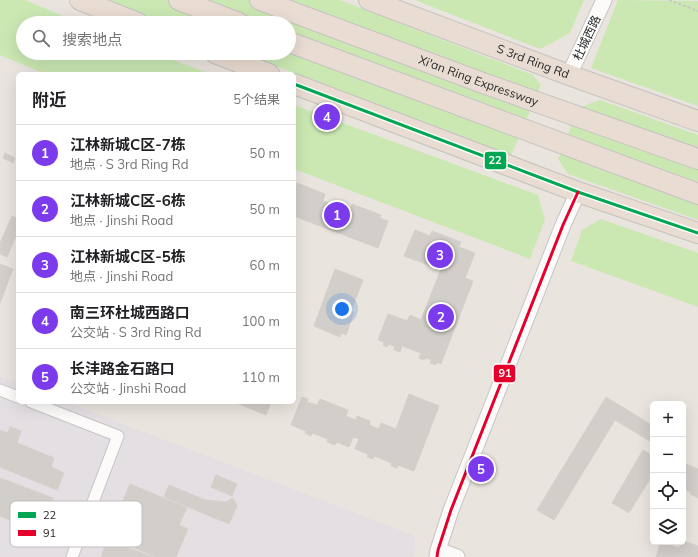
<!DOCTYPE html>
<html lang="zh">
<meta charset="utf-8">
<style>
body{margin:0;font-family:Mulish,"Noto Sans SC",sans-serif;background:#f2f2f2;color:#202124}
.controls{position:absolute;right:12px;bottom:12px;display:grid;overflow:hidden;border-radius:6px;box-shadow:0 4px 16px #0002}
.controls button{width:36px;height:36px;display:grid;place-items:center;padding:0;border:0;border-bottom:1px solid #e0e0e0;background:#fff;color:#202124;font:20px sans-serif}
.you{position:absolute;left:342px;top:309px;width:14px;height:14px;margin:-10px;border:3px solid #fff;border-radius:50%;background:#1a73e8;box-shadow:0 0 0 6px #1a73e833}
.badge{display:grid;place-items:center;width:26px;height:26px;border-radius:50%;background:#7c3aed;color:#fff;font-size:13px;font-weight:700}
.pin{position:absolute;translate:-50% -50%;border:2px solid #fff;box-shadow:0 1px 4px #0006}
.list{margin:0;padding:0;list-style:none}
h2{display:flex;justify-content:space-between;align-items:center;height:52px;margin:0;padding:0 16px;font-size:17px}
h2 small{font-size:13px;font-weight:400;color:#757577}
.list li{display:grid;grid-template-columns:26px 1fr auto;gap:12px;align-items:center;box-sizing:border-box;height:56px;padding:0 16px;border-top:1px solid #e0e0e0}
.list b{display:block;font-size:15px;white-space:nowrap}
.list p{margin:0;font-size:13px;white-space:nowrap;color:#757577}
.list em{font-size:13px;font-style:normal;color:#757577}
.icon{flex:none;width:22px;height:22px;fill:none;stroke:currentColor;stroke-width:2;stroke-linecap:round;stroke-linejoin:round}
.map{position:relative;flex:none;width:698px;height:557px;overflow:hidden}
.search{position:absolute;background:#fff;box-shadow:0 4px 16px #0002;left:16px;top:16px;width:280px;height:44px;display:flex;align-items:center;gap:10px;box-sizing:border-box;padding:0 14px;border-radius:22px;color:#757577;font-size:15px}
.panel{position:absolute;background:#fff;box-shadow:0 4px 16px #0002;left:16px;top:72px;width:280px;height:332px;border-radius:6px}
.map>svg:first-child{display:block}
</style>
<div class="map">
<svg width="698" height="557" viewBox="0 0 698 557">
<rect width="100%" height="100%" fill="#eae4de"/>
<!-- industrial -->
<path fill="#e3dfe2" d="M0 377 18 383V402H66L415 536 414 557H0Z"/>
<!-- green -->
<path fill="#cbe8b3" d="M0 0H25L79 23H23V53H154L211 74H45L0 55Z
M104 0H340L533 75 541 85 511 156 242 53H289V23H164Z
M415 0H584L570 33 540 49Z
M618 0 698 1V106L591 68Z
M600 100 698 135V220L568 174 558 159 578 108Z
M294 105 538 195 545 219 530 259 294 169Z
M601 219 698 253V307L571 261 582 230Z"/>
<!-- building -->
<path fill="#d2ceca" stroke="#d4d0ca" d="M5 153 15 158 13 163 3 158Z
M297 183 325 194 323 201 350 212 352 204 381 215 380 218 388 221 378 248 294 216V189Z
M12 216 18 219V231L7 257 0 254V243Z
M415 230 430 236 432 231 461 242 459 247 475 253 465 278 404 256Z
M0 264 13 269 0 303V274L1 271 0 270Z
M335 269 363 280 351 311 354 312 346 335 342 333 340 337 314 326Z
M441 269 473 281 441 364 437 362 436 365 430 363 432 360 425 358 424 360 419 358 421 353 402 346 400 352 394 350 395 346 388 344 387 347 383 345 384 342 378 340 388 314 407 321 410 315 421 320Z
M409 394 439 406 414 471 398 465 397 468 391 466 392 463 374 456 373 459 367 457 368 454 355 449 359 439 353 437 349 447 337 442 335 445 327 442 328 439 312 433 311 436 305 433 306 431 291 425 302 397 308 399 307 402 317 405 320 399 348 410 346 416 356 420 357 416 370 421 369 425 379 429 381 423 396 429Z
M606 397 653 426V443L615 420 554 520 537 510Z
M234 402H271L266 415Z
M10 427 21 431 17 443 54 458 51 467 64 473 57 490 0 467V430L8 433Z
M643 450 653 456V462L651 464 653 465V474L629 513 612 503Z
M683 463 698 469V498L690 494 691 492 683 489Z
M216 475 237 484 232 496 211 487Z
M0 478 53 498 40 532 0 516Z
M130 484 187 508 179 525 188 529 176 557H156L108 536Z
M169 485 205 500 226 502 233 498 237 506 229 524 164 497Z
M107 540 153 557H101Z
M683 541 698 546V557H656L661 542H668L667 544 679 548 681 542H683Z"/>
<g fill="none" stroke-linecap="round" stroke-linejoin="round">
<!-- street casing -->
<g stroke="#c6c4c5" stroke-width="13">
<path id="street" d="M0 390 18 397
M31 402 118 436 72 557"/>
</g>
<!-- secondary casing -->
<g stroke="#c6c4c5" stroke-width="17">
<path id="secondary" d="M569 75 604 0
M438 550 457 557
M437 557 438 550 451 510 563 225 578 192"/>
</g>
<!-- highway casing -->
<g stroke="#c5c3c0" stroke-width="22">
<g id="highway">
<path d="M80 0 138 23"/>
<path d="M179 0 239 23"/>
<path id="s1" d="M260 0 483 83 698 159"/>
<path id="s2" d="M369 0 569 75 698 121"/>
<path d="M289 42 698 194"/>
<path d="M215 53 269 74"/>
<path d="M294 84 578 192 698 233"/>
</g>
</g>
<!-- path -->
<path stroke="#c8c7c6" stroke-width="2" stroke-dasharray="3 2" stroke-linecap="butt" d="M669 0 698 11"/>
<!-- street -->
<use href="#street" stroke="#fcfbfa" stroke-width="11"/>
<!-- secondary -->
<use href="#secondary" stroke="#fcfbfa" stroke-width="15"/>
<!-- highway -->
<use href="#highway" stroke="#e9dcd2" stroke-width="20"/>
<!-- bus-1 casing -->
<g stroke="#fff" stroke-width="6">
<path id="bus-1" d="M294 84 578 192 698 233"/>
</g>
<!-- bus-2 casing -->
<g stroke="#fff" stroke-width="6">
<path id="bus-2" d="M437 557 438 550 451 510 563 225 578 192"/>
</g>
<!-- bus-1 -->
<use href="#bus-1" stroke="#00a651" stroke-width="3"/>
<!-- bus-2 -->
<use href="#bus-2" stroke="#e4002b" stroke-width="3"/>
</g>
<g text-anchor="middle" stroke-width="3" stroke-linejoin="round" paint-order="stroke">
<!-- street labels -->
<g font-size="12" fill="#2a2a2a" stroke="#fff">
<text transform="translate(587 38) rotate(-65)" y="4">杜城西路</text>
<text dy="4" stroke="none"><textPath href="#s2" startOffset="175">S 3rd Ring Rd</textPath></text>
<text dy="4" stroke="none"><textPath href="#s1" startOffset="233">Xi'an Ring Expressway</textPath></text>
</g>
</g>
<!-- legend -->
<rect x="10" y="501" width="132" height="46" rx="6" fill="#fff" stroke="#bfbfbf" stroke-width="1"/>
<rect x="18" y="512" width="18" height="6" fill="#00a651"/>
<rect x="18" y="530" width="18" height="6" fill="#e4002b"/>
<g font-size="11" fill="#2a2a2a">
<text x="43" y="519">22</text>
<text x="43" y="537">91</text>
</g>
<g stroke="#fff" stroke-width="1.5">
<rect x="484" y="151" width="23" height="19" rx="4" fill="#00a651"/>
<rect x="493" y="364" width="23" height="19" rx="4" fill="#e4002b"/>
</g>
<g font-size="11" text-anchor="middle" font-weight="bold" fill="#fff">
<text x="495" y="164">22</text>
<text x="505" y="377">91</text>
</g>
</svg>
<div class="controls">
<button>+</button>
<button>−</button>
<button><svg class="icon" aria-label="locate" viewBox="0 0 24 24"><circle cx="12" cy="12" r="6"/><path d="M12 2v4M12 18v4M2 12h4M18 12h4"/></svg></button>
<button><svg class="icon" aria-label="layers" viewBox="0 0 24 24"><path d="M12 4l9 5-9 5-9-5zM3 14l9 5 9-5"/></svg></button>
</div>
<div class="you"></div>
<div class="pin badge" style="left:337px;top:215px">1</div>
<div class="pin badge" style="left:441px;top:317px">2</div>
<div class="pin badge" style="left:440px;top:255px">3</div>
<div class="pin badge" style="left:327px;top:117px">4</div>
<div class="pin badge" style="left:481px;top:469px">5</div>
<div class="search"><svg class="icon" aria-label="search" viewBox="0 0 24 24"><circle cx="10" cy="10" r="6"/><path d="M15 15l6 6"/></svg>搜索地点</div>
<section class="panel">
<h2>附近<small>5个结果</small></h2>
<ul class="list">
<li><span class="badge">1</span><div><b>江林新城C区-7栋</b><p>地点 · S 3rd Ring Rd</p></div><em>50 m</em></li>
<li><span class="badge">2</span><div><b>江林新城C区-6栋</b><p>地点 · Jinshi Road</p></div><em>50 m</em></li>
<li><span class="badge">3</span><div><b>江林新城C区-5栋</b><p>地点 · Jinshi Road</p></div><em>60 m</em></li>
<li><span class="badge">4</span><div><b>南三环杜城西路口</b><p>公交站 · S 3rd Ring Rd</p></div><em>100 m</em></li>
<li><span class="badge">5</span><div><b>长沣路金石路口</b><p>公交站 · Jinshi Road</p></div><em>110 m</em></li>
</ul>
</section>
</div>
